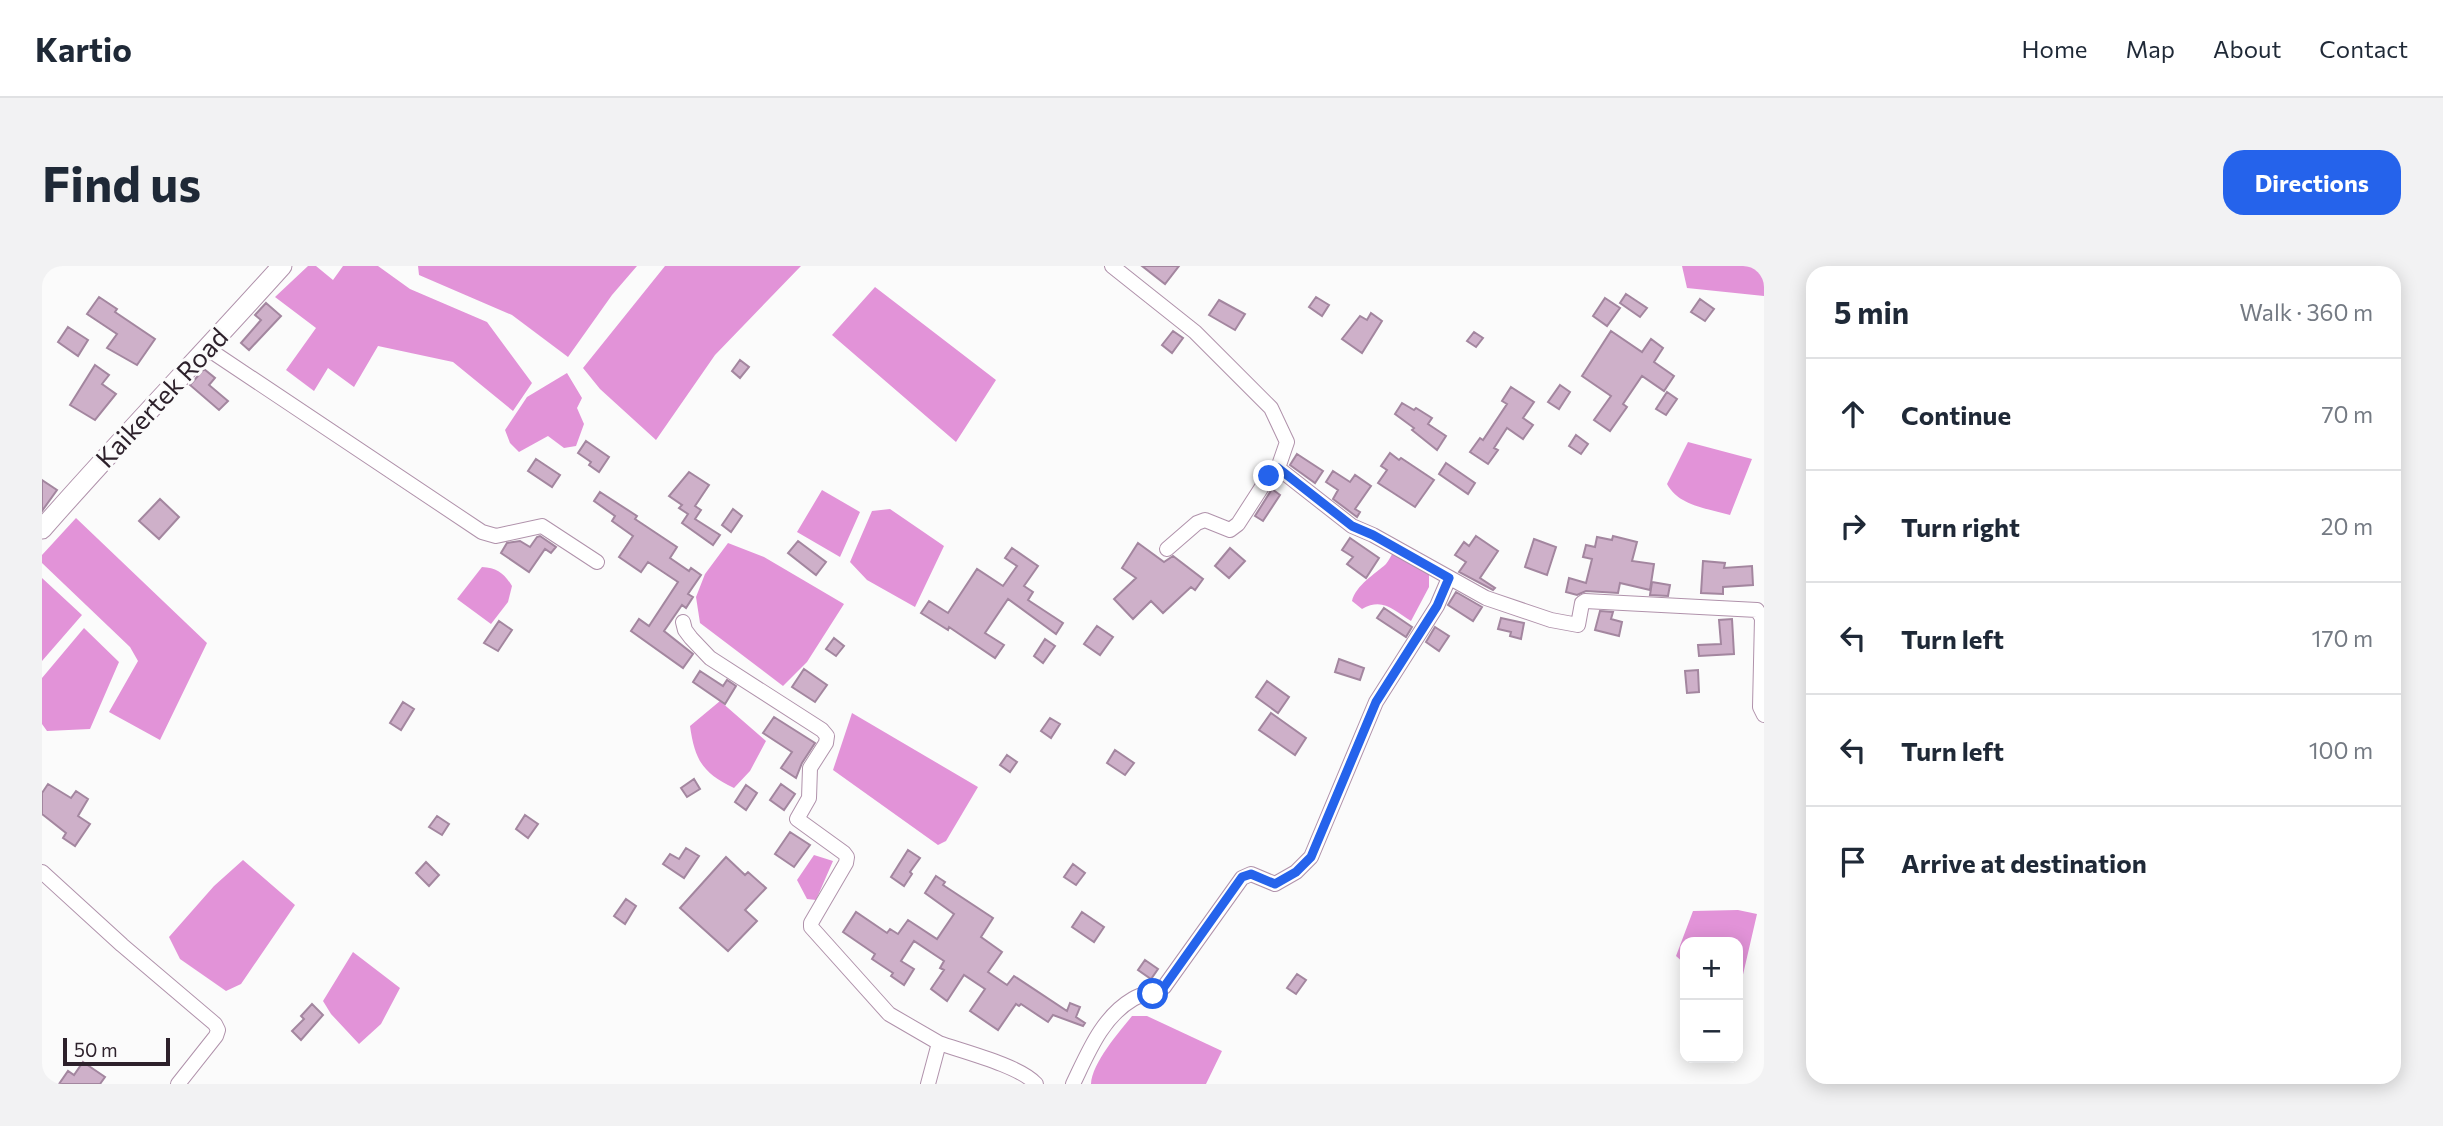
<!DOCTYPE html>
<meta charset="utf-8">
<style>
body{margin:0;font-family:Commissioner,sans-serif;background:#f2f2f3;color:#1f2937}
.controls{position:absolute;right:21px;bottom:21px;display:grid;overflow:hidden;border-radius:14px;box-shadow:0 4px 18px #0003}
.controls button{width:63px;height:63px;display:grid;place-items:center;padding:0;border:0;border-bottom:2px solid #e0e1e3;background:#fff;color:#1f2937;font:35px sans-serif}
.scale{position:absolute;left:21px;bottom:18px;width:107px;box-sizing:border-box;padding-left:7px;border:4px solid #2d212b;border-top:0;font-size:19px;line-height:24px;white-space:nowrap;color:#2d212b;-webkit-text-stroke:5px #fbfbfb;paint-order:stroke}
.stop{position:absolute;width:21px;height:21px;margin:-16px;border:5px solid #2563eb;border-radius:50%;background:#fff}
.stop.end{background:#2563eb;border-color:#fff;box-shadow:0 2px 7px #0008}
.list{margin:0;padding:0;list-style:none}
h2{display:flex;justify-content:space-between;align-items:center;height:91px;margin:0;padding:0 28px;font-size:30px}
h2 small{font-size:23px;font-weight:400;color:#747a83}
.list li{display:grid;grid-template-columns:46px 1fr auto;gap:21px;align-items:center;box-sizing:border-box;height:112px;padding:0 28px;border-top:2px solid #e0e1e3}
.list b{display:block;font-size:26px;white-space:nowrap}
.list em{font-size:23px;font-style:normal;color:#747a83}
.icon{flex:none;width:38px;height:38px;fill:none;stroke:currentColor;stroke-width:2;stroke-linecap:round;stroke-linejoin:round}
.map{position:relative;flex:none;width:1722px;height:818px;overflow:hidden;border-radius:21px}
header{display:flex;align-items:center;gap:42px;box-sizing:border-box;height:98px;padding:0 35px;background:#fff;border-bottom:2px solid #e0e1e3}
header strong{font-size:33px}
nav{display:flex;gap:38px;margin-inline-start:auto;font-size:24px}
.intro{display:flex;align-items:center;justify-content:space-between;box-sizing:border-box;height:168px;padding:0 42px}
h1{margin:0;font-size:49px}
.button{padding:18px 32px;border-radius:21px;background:#2563eb;color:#fff;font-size:24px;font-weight:700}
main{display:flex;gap:42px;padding:0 42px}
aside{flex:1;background:#fff;border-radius:21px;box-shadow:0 4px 18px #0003}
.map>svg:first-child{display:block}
</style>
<header>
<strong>Kartio</strong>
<nav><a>Home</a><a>Map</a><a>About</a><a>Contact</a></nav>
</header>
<div class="intro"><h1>Find us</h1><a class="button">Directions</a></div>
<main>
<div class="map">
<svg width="1722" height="818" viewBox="0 0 1722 818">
<rect width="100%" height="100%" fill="#fbfbfb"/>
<!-- water -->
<path fill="#e293d8" d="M266 0H274L291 14 301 0H336L368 23 445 56 490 117 471 145 411 96 336 80 312 121 286 102 272 125 244 104 274 62 233 31Z
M376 0H595L570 29 526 91 470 49 377 9Z
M623 0H759L673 89 614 174 558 123 541 102Z
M1640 0H1722V30L1645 22Z
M833 21 954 114 914 176 790 69Z
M525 107 540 132 535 142 542 158 534 180 522 182 506 170 477 186 468 177 463 164 485 131Z
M1646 176 1710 193 1688 249C1664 242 1637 240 1625 218Z
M780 224 818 246 798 291 755 266Z
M848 243 902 280 873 341 825 314 808 296 830 245Z
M34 252 165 377 118 474 67 446 96 395 88 381 0 297V289Z
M686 277 722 291 802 338 765 396 741 420 658 357 654 331 663 308Z
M1353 283 1387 305V321L1369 355C1351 344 1341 331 1320 343L1310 335C1314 319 1333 308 1344 298 1347 294 1350 288 1353 283Z
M440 301C455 302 462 307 470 320L466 336 449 358 415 333Z
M0 312 40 349 0 395Z
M42 362 77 396 48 463 5 465 0 458V412Z
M678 435 724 475 708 505 692 522C661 507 653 495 648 460Z
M810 447 936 521 904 575 896 579 791 504Z
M772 589 791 595 774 634 765 633 755 614Z
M201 594 253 639 199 718 184 725 138 693 127 671 172 620Z
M1696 644 1715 648 1697 726 1696 676H1643V698L1634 690 1651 645Z
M311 686 358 722 339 758 317 778 289 748 281 735Z
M1090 750H1105L1180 785 1164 818H1049C1050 797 1077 766 1090 750Z"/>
<!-- building -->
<path fill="#ceb0c9" stroke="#a3869f" stroke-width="2" d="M1100 0H1137L1123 18Z
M1584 28 1605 42 1598 51 1578 37Z
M57 31 75 43 73 46 113 73 95 99 65 82 75 68 45 48Z
M1274 31 1287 39 1280 50 1267 41Z
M1563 32 1578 42 1565 60 1551 50Z
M1658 33 1672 43 1663 55 1649 46Z
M1177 34 1203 48 1193 64 1167 49Z
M224 37 239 50 207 84 199 77 219 54 213 49Z
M1329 47 1340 55 1320 87 1300 73 1318 50 1325 54Z
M26 61 46 74 36 90 16 76Z
M1131 65 1141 72 1130 87 1120 79Z
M1569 65 1600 86 1609 73 1621 82 1612 96 1632 110 1622 125 1600 110 1581 138 1585 141 1568 165 1552 154 1569 130 1540 110Z
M1432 66 1441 72 1434 81 1425 75Z
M698 94 707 101 698 112 690 105Z
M53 99 67 109 60 118 74 128 53 154 28 139Z
M162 103 173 112 167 119 186 135 177 144 148 119Z
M1518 119 1528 126 1517 143 1506 136Z
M1469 121 1492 136 1481 152 1491 159 1481 173 1465 162 1452 182 1456 184 1446 198 1428 186 1438 172 1441 174 1465 138 1460 135Z
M1625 126 1635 133 1624 149 1614 143Z
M1360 137 1372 144 1374 142 1390 152 1386 158 1404 170 1395 184 1370 164 1372 162 1353 148Z
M1534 169 1546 178 1539 188 1527 180Z
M544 175 567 191 557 206 547 199 549 196 536 187Z
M1348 187 1357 194 1359 192 1392 214 1373 241 1336 217 1345 204 1339 200Z
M1255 188 1281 205 1273 217 1248 199Z
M494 193 518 209 510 221 486 205Z
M1404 197 1433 217 1426 228 1397 208Z
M1291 205 1308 216 1313 209 1329 220 1313 243 1318 246 1315 251 1291 233 1296 224 1284 216Z
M647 206 667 219 653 240 659 244 653 253 678 269 671 279 640 257 646 248 637 242 640 239 627 230Z
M0 214 15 224 0 245Z
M1230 223 1238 229 1221 255 1213 250Z
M558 226 595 250 593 253 635 281 628 292 647 305 649 302 659 309 646 328 651 331 644 342 640 339 622 365 651 388 641 402 589 365 597 353 607 360 636 316 606 296 599 306 577 291 591 270 570 255 573 250 552 235Z
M118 233 137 251 117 273 97 255Z
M691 243 700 250 689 266 680 259Z
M498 270 514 281 509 287 503 283 487 306 459 287 465 277 478 275 488 281 495 271Z
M1434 270 1456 285 1438 312 1453 322 1451 324 1417 306 1424 296 1413 289 1422 276 1427 280Z
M1571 270 1595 276 1590 295 1612 298 1608 324 1578 317 1576 327 1544 325 1535 329 1524 326 1527 312 1544 317 1550 293 1541 291 1544 279 1553 281 1555 271 1570 274Z
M1308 272 1337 292 1324 312 1305 298 1311 291 1300 284Z
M1492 273 1514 281 1505 309 1483 301Z
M756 275 784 296 774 309 746 287Z
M1096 277 1122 296 1131 290 1161 313 1153 324 1149 321 1121 347 1109 335 1091 353 1072 333 1094 312 1080 302Z
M970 282 996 300 982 320 991 326 986 334 1021 357 1014 368 966 333 943 367 962 379 953 392 907 361 906 364 879 347 887 335 906 347 935 303 961 320 975 300 963 292Z
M1188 282 1203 295 1187 312 1173 300Z
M1661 295 1683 297 1682 302 1710 300 1711 319 1681 321V328L1659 327Z
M1610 316 1628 319 1626 330 1608 329Z
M1414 326 1440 341 1431 355 1406 339Z
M1342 342 1370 361 1364 371 1335 352Z
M1558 345 1571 346 1569 353 1580 356 1577 370 1553 364Z
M1459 352 1482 357 1479 373 1468 370 1469 366 1456 363Z
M1690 353 1692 388 1657 390 1656 379 1679 378 1677 354Z
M457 355 470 364 456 385 442 377Z
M1055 360 1071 371 1058 389 1042 378Z
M1393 361 1407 370 1397 385 1384 376Z
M792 372 802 380 794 390 784 383Z
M1003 373 1013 380 1001 397 992 390Z
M1297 393 1322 402 1318 414 1293 406Z
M762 403 785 419 773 436 750 421Z
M1656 404 1657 426 1645 427 1643 405Z
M658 405 681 420 685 414 694 420 683 438 651 416Z
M1225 415 1247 431 1236 447 1214 431Z
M361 436 372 443 359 464 348 457Z
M1229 447 1264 472 1253 489 1217 464Z
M732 451 773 477 760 497 754 512 739 502 750 486 721 467Z
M1008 452 1018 458 1009 472 999 465Z
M1073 484 1092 497 1083 509 1065 497Z
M965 489 975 496 968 506 958 499Z
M652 513 658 523 645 531 639 522Z
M6 518 29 532 34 525 46 533 36 550 48 558 33 580 21 572 24 567 0 548V527Z
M739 518 753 528 742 544 728 534Z
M704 519 715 527 704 544 693 536Z
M483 549 496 558 486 572 474 563Z
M395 550 407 558 400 569 387 561Z
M748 566 768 579 752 601 733 588Z
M644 582 657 590 642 612 621 598 628 588 637 593Z
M866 584 878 592 868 606 870 608 862 620 849 611Z
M684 591 703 609 706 606 724 622 703 644 715 655 686 685 638 642Z
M384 596 397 609 387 620 374 607Z
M1031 598 1043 607 1034 619 1022 611Z
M894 610 903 616 901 619 951 652 939 671 960 686 946 706 965 719 972 710 1025 745 1028 737 1038 741 1034 751 1043 757 1041 760 1011 749 1006 756 979 738 977 740 974 738 956 764 928 745 943 723 922 709 905 735 889 723 902 704 898 702 902 695 872 675 859 695 872 703 862 719 849 710 851 707 830 693 833 688 801 666 814 646 845 667 848 663 856 668 866 654 895 673 912 648 883 627Z
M584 633 594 640 583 658 572 650Z
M1040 646 1062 661 1052 676 1030 661Z
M1103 694 1116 703 1109 713 1096 704Z
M1255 708 1264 714 1254 728 1245 722Z
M270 738 281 749 259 774 250 765 262 753 259 750Z
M41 796 63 811 58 818H17L26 805 32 809Z"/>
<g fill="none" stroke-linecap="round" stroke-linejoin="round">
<!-- street casing -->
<g stroke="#b092ab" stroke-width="16">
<path id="street" d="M1070 0 1153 66 1229 142 1245 176 1236 202 1227 210 1196 258 1188 264 1163 254 1155 257 1125 283
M166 83 440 266 454 270 500 260 555 296
M1236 202 1310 260 1331 269 1444 332 1509 354 1536 359 1540 337 1543 335 1715 344 1720 352 1718 441 1722 449
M641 356 643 364 649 372 668 392 780 464 785 470 784 477 768 502 767 532 755 553 802 587 805 591 804 597 769 657V661L847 748 897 777
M0 606 80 679 173 758 176 764 174 770 136 818
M886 818 897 777C923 786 978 800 994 818
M1031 818C1046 787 1060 751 1091 733 1101 727 1112 727 1122 721L1200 612 1209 608 1233 618 1254 606 1269 591 1334 436 1395 340 1407 312"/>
</g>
<!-- secondary casing -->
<g stroke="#b092ab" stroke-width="21">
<path id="secondary" d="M0 263C78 174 160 89 240 0"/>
</g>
<!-- street -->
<use href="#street" stroke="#fff" stroke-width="14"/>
<!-- secondary -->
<use href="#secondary" stroke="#fff" stroke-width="19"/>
</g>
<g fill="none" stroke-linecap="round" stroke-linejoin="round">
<!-- route -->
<path stroke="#2563eb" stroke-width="9" d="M1111 728 1122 721 1200 611 1209 608 1233 618 1254 606 1269 591 1334 436 1395 340 1407 312 1331 269 1310 260 1236 202 1227 210"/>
</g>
<g text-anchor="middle" stroke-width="6" stroke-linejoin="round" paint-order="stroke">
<!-- street labels -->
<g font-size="26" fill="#2d212b" stroke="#fbfbfb">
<text transform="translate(120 132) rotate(-47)" y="9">Kaikertek Road</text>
</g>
</g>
</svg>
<div class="controls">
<button>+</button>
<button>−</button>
</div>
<div class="scale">50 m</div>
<div class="stop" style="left:1111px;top:728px"></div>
<div class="stop end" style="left:1227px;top:210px"></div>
</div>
<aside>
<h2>5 min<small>Walk · 360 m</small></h2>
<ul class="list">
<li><svg class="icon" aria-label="ahead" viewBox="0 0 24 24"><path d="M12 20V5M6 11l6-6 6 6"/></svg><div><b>Continue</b></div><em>70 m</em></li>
<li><svg class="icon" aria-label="right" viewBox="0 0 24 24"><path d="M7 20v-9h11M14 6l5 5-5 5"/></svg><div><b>Turn right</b></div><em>20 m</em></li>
<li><svg class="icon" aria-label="left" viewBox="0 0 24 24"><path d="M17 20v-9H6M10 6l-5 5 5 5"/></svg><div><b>Turn left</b></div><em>170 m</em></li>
<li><svg class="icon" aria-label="left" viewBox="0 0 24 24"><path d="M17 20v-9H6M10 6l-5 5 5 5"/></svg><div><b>Turn left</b></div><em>100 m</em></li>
<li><svg class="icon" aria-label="arrive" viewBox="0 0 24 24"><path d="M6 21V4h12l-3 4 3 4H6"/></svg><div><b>Arrive at destination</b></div></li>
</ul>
</aside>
</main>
